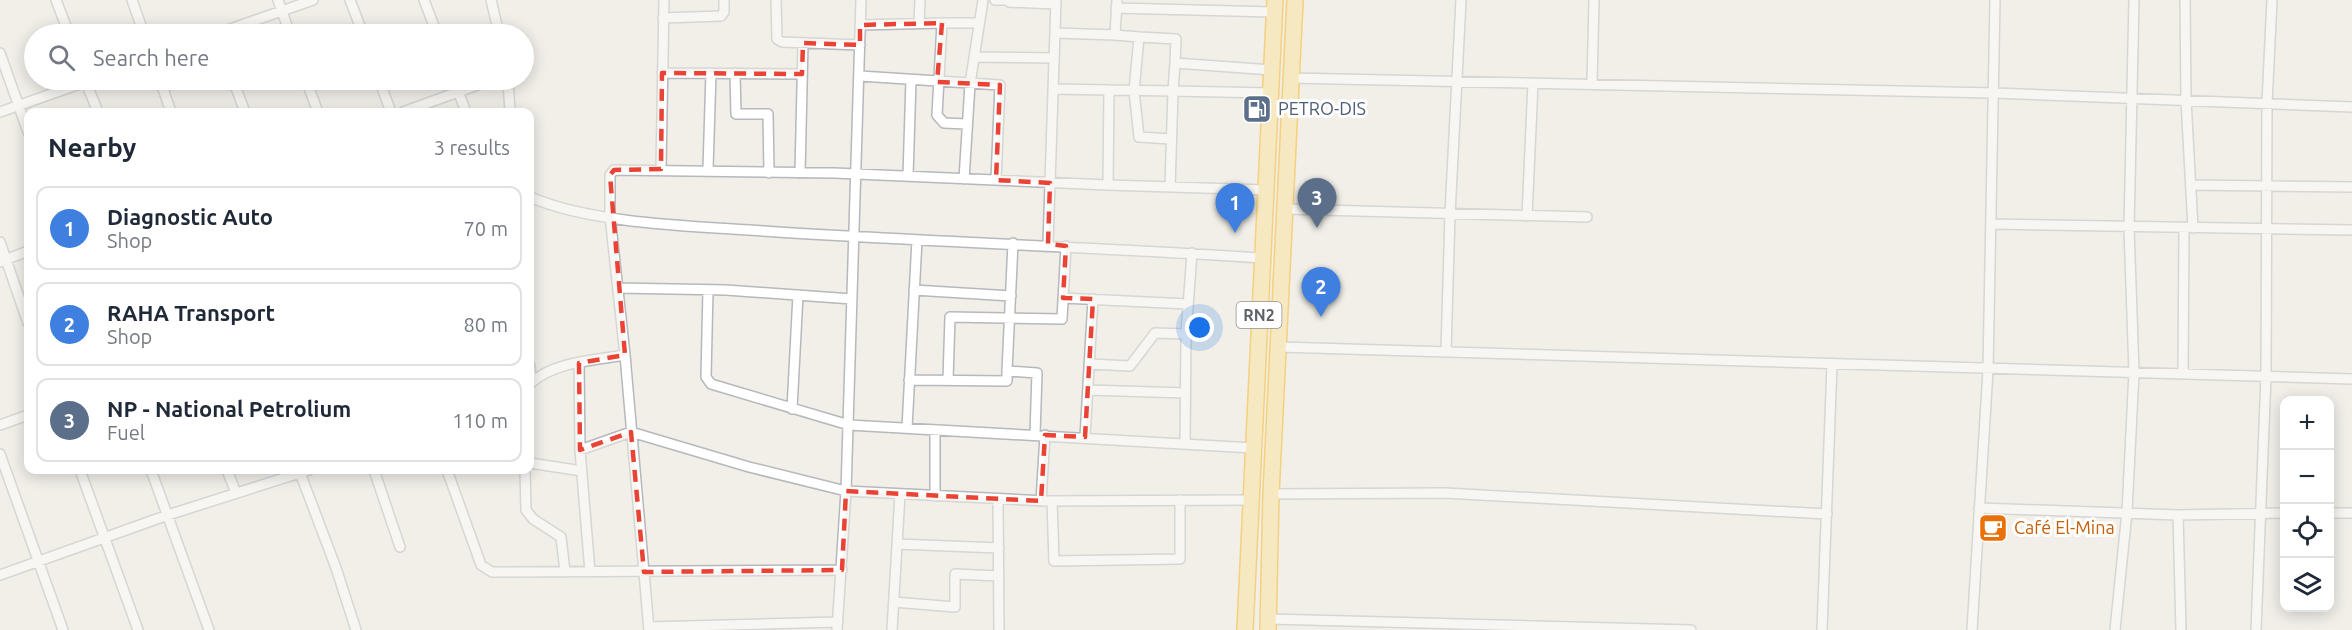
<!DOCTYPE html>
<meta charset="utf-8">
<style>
body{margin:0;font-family:Ubuntu,sans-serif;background:#f6f6f7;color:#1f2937}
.controls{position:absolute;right:18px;bottom:18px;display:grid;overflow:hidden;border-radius:12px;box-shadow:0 3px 15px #0003}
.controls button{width:54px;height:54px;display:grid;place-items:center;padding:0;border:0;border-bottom:2px solid #e0e1e3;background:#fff;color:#1f2937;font:30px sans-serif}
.you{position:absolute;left:1200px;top:328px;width:21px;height:21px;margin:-15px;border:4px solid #fff;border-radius:50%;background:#1a73e8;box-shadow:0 0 0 9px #1a73e833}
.badge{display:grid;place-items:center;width:39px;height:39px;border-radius:50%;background:#0f766e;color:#fff;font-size:20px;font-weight:700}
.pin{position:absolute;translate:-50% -50px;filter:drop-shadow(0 2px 3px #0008)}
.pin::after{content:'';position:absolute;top:32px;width:21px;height:18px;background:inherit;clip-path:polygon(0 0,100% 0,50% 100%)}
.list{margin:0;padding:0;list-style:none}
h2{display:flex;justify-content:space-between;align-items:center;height:78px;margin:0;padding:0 24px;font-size:26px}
h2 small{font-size:20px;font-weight:400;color:#747a83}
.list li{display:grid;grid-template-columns:39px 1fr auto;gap:18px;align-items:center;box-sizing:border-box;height:84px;margin:0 12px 12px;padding:0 12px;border:2px solid #e0e1e3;border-radius:12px}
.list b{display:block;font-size:22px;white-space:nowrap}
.list p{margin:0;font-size:20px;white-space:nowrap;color:#747a83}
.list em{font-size:20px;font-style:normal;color:#747a83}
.icon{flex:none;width:33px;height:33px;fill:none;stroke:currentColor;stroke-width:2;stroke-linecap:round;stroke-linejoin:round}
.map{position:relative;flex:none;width:2352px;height:630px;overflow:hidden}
.search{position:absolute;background:#fff;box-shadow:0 3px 15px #0003;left:24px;top:24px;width:510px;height:66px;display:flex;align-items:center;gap:15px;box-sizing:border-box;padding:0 21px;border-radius:33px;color:#747a83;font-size:22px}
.panel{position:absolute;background:#fff;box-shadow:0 3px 15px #0003;left:24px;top:108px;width:510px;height:366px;border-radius:12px}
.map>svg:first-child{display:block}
</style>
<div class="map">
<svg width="2352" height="630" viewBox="0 0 2352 630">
<rect width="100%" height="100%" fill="#f1efe8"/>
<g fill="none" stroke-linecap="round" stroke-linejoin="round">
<!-- minor casing -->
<g stroke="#b5b8bc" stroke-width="12">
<path id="minor" d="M56 0 69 34
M132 0 144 34
M278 0 290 34
M350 0 363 34
M424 0 437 34
M491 0 499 34
M776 0 777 39 782 42 860 45
M995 0H1009
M2185 0 2186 100 2193 228
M1009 2 1056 4
M1116 8 1274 12
M663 18 721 16 724 12V0
M919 23 920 0
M942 23H979
M860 25 942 23 937 115 944 123 967 124
M1055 33 1115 35 1117 0
M216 34 313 0
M1115 35 1139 37 1134 91 1139 137 1171 139
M1139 37 1176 39 1175 63
M0 53 28 132
M974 57 1054 58
M662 73 802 74
M735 73 736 114H768L769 173
M860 76 1000 85 996 180
M1290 78 1994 93 2352 107
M85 80 98 112
M160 80 171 112
M233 80 245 112
M306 80 318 112
M379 80 391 112
M454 80 466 112
M508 80 510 112
M1592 84 1594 0
M1109 90 1173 91 1170 187
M1270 93 1173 91 1175 63 1272 70
M0 112 91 80
M403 112 491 80
M661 169 664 0
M708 169 711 73
M800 173 803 43
M908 176 911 80
M964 179 970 84 983 0
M1108 185 1266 190
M2191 185 2352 187
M530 197C592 224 694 226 763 231 929 242 1096 247 1262 258
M1284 209 1587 217
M1527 216 1533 83
M1991 224 2352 230
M0 242 28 323
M1048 244 1056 0
M0 262 28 251
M618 288 726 290 852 299
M708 290 706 377 711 384 849 425 1253 448
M914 290 1011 296
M1063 298 1188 304
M1279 347 2352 379
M1446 352 1450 214 1461 0
M579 363 580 450 590 572
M1089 364 1130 366 1155 333 1186 334 1192 253
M530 366 531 383
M1007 371 1013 243
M2183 374 2184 228
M909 380 1007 381V371L1037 373 1035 434
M948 380 950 317 1062 319 1066 246
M530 384C552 362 595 360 625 355
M1088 390 1185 393
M792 409 798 295
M0 425 28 415
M907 428 917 240
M935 430V496
M1085 437 1093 299
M1185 444 1186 334
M580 450 631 432 749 467 846 491 1046 501 1251 500
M0 454 63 630
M530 463 582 471
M80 470 138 630
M151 470 209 630
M227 470 236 493
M299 470 336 568 356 630
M374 470 400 547
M447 470 481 565 492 572 842 570
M525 470 526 510 533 519 561 537 565 572
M1271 494 1445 493 1827 514
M998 499 999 630
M1041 501 1045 435
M1052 501 1054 561 1180 559V500
M1979 508 2178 515 2284 513
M2330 513H2352
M2178 515 2181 630
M897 544 999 548
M0 575 168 515 309 470
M894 602 955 607V574L999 576
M1269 619 1691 630
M649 627 838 622
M649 630 625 355 610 216V175L614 170 834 173 1108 185 1109 90 1053 89
M837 630 846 491 861 0
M892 630 900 494
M1822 630 1832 365
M1972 630 1988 370 1995 0
M2115 630 2127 512 2134 372 2129 228 2134 0
M2256 630 2266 376 2267 103 2272 0"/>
</g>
<!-- highway casing -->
<g stroke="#f9ab00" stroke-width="18">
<path id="highway" d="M1245 630 1275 0
M1268 630 1271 494 1295 0"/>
</g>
<!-- minor -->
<use href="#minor" stroke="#fff" stroke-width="9"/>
<!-- highway -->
<use href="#highway" stroke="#fde293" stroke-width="15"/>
</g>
<!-- marked area -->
<path d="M0 0H2352V630H0ZM942 23 937 82 1000 85 996 180 1050 183 1048 244 1066 246 1063 298 1093 299 1085 437 1045 435 1041 501 846 491 842 570 644 572 631 432 580 450 579 363 625 355 610 175 614 170 661 169 662 73 802 74 803 43 860 45V25Z" fill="#f1efe8" fill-opacity=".55" fill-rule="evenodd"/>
<path fill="none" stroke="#ea4335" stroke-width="4.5" stroke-dasharray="12 8" stroke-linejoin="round" d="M942 23 937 82 1000 85 996 180 1050 183 1048 244 1066 246 1063 298 1093 299 1085 437 1045 435 1041 501 846 491 842 570 644 572 631 432 580 450 579 363 625 355 610 175 614 170 661 169 662 73 802 74 803 43 860 45V25Z"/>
<!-- icons -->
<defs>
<g id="fuel-square" transform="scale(1.5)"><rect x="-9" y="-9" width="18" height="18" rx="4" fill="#5c6f8a" stroke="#fff"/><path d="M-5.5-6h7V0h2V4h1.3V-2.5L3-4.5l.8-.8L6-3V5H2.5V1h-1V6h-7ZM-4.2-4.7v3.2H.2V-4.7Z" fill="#fff"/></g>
<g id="cafe-square" transform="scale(1.5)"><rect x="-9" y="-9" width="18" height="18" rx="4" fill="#e8710a" stroke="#fff"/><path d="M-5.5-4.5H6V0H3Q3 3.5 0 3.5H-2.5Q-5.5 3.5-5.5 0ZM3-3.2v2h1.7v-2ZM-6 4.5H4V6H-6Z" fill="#fff"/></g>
</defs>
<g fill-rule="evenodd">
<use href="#fuel-square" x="1257" y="109"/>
<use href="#cafe-square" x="1993" y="528"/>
</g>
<g text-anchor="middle" stroke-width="6" stroke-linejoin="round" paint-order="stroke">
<!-- shield labels -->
<rect fill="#fff" stroke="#8f9295" stroke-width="1.5" x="1236.5" y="302" width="45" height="26" rx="4.5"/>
<g font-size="16" font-weight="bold" fill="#5f6368">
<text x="1259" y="321">RN2</text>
</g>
<!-- service labels -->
<g font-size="18" fill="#4e5e75" stroke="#fff" text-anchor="start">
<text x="1278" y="115">PETRO-DIS</text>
</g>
<!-- food labels -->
<g font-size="18" fill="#c56008" stroke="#fff" text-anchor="start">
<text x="2014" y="534">Café El-Mina</text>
</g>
</g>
</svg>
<div class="controls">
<button>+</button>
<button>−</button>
<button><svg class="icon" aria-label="locate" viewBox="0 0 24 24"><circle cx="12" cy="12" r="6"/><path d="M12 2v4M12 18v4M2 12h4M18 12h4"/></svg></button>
<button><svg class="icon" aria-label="layers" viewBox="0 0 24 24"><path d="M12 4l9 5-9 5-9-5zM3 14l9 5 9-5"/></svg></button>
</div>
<div class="you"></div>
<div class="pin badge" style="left:1235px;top:233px;background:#3f7fe0">1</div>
<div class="pin badge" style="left:1321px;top:317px;background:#3f7fe0">2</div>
<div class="pin badge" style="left:1317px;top:228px;background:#5c6f8a">3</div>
<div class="search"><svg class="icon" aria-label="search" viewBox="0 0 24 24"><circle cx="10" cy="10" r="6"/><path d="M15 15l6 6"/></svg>Search here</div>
<section class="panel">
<h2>Nearby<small>3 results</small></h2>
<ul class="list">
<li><span class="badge" style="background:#3f7fe0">1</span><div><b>Diagnostic Auto</b><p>Shop</p></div><em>70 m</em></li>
<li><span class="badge" style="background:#3f7fe0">2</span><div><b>RAHA Transport</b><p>Shop</p></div><em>80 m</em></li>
<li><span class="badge" style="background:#5c6f8a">3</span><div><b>NP - National Petrolium</b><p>Fuel</p></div><em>110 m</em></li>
</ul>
</section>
</div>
